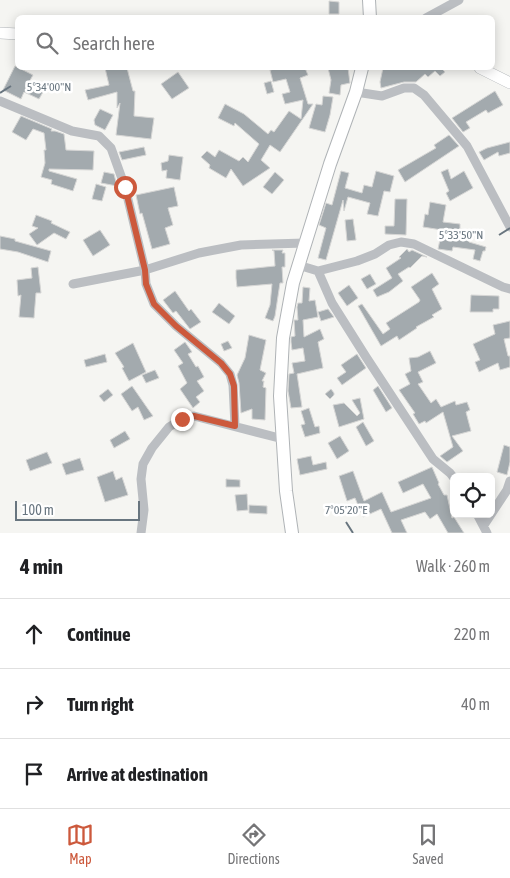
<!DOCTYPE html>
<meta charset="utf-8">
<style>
body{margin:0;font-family:"Asap Condensed",sans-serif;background:#f6f6f6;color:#202124}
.controls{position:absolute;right:15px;bottom:15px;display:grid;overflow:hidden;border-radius:8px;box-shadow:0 2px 12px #0003}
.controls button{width:45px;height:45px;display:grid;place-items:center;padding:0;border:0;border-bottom:1px solid #e0e0e0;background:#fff;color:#202124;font:25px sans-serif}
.scale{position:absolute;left:15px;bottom:12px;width:125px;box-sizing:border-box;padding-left:5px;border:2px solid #68757f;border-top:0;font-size:14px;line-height:18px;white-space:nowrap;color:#68757f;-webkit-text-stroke:4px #fff;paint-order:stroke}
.stop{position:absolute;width:15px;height:15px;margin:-11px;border:4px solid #cc593c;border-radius:50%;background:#fff}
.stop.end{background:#cc593c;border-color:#fff;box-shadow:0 1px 5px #0008}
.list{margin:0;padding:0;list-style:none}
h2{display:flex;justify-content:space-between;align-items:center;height:65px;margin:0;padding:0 20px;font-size:21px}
h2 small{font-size:16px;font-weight:400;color:#757577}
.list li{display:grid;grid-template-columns:32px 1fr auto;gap:15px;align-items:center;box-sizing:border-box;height:70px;padding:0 20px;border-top:1px solid #e0e0e0}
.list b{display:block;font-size:19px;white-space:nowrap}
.list em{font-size:16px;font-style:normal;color:#757577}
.icon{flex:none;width:28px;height:28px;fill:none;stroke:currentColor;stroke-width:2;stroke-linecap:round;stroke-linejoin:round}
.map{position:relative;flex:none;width:510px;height:533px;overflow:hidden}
.search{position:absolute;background:#fff;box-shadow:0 2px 12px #0003;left:15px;right:15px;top:15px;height:55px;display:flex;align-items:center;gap:12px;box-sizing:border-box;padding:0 18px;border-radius:8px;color:#757577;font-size:19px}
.sheet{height:275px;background:#fff}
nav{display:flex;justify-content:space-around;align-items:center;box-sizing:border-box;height:70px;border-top:1px solid #e0e0e0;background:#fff;font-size:14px;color:#757577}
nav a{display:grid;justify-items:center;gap:2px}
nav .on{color:#cc593c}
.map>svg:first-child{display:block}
</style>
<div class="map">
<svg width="510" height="533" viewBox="0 0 510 533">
<rect width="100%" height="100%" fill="#f5f5f2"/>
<!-- building -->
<path fill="#a3aaae" stroke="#d6d6d5" d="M329 1 339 2V14H329Z
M15 66 33 75 28 84 43 92 39 99 24 92 21 99 3 90Z
M105 68H127L133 91H135L134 116 154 118 151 139 116 135 120 103 117 108V92L88 100 85 90 109 85Z
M281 68H305L308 75 300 78 308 104H313L280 152 270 145 261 160 270 168 243 186 231 169 226 178 209 168 210 165 201 157 207 151 215 157 219 150 239 161 243 157 248 162 259 144 235 123 234 126 218 118 225 104 244 114 268 134 271 130 274 132 289 111 301 119 303 100 285 104 282 94 290 92 286 79 273 82 270 70Z
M328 68H348L350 83 341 85 340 95 329 93 331 80Z
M383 68H441L445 72 440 76 435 71 428 77 425 74 416 82H404L381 88 380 82Z
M178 72 189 88 172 99 161 84Z
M271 81 274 92 267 94 264 83Z
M495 91 503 105 488 113 486 110 466 122 470 128 463 132 452 118Z
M323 96 333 97 330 115 325 132 309 128 316 104 322 105Z
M100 109 113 115 105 130 95 125 94 120Z
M21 116 52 129 51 131H55L64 134 66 150 94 151 93 170 49 169V171L77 179 73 191 51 184 52 180 41 177 45 163 44 150H46L44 133 33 129 26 140 12 132Z
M449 135 459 146 405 182 398 170 436 148 434 145Z
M510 142V153L499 156 498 152 484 160 479 152 487 148Z
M144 147 146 155 122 160 119 152Z
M169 155 183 157 180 180 166 178 167 170 162 171 161 163 168 161Z
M448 169 451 179 464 171 473 188 450 201 446 193 449 191 441 172Z
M341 171 349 173 345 188 362 193 364 185 372 187 376 171 394 176 390 192 384 191 378 216 367 214 370 203 348 197 344 211 343 200 326 260 318 258 326 228 319 225 326 203 332 205Z
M104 172 114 174 117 186 101 183Z
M275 172 284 180 272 194 263 187Z
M96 184 106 187 102 201 92 199Z
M174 187 178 206 168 208 173 225 165 228 170 244 152 249 142 213 140 214 136 195Z
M395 199H407L406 235 385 234V226H394Z
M430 202 446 205 443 222 460 224V229L470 230 469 242 486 247 485 251H483L480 261 473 259 475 250 453 247 452 251 438 249 442 230 423 227 425 214 428 215Z
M36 215 52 221 51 223 70 232 66 239 54 233 37 245 29 234 38 228 32 226Z
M353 219 356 240 347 241 345 220Z
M100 230 110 245 93 256 83 240Z
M0 236 15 239V241L51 251 48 262 18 252 0 249Z
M407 249 409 252 412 250 427 257 422 256 410 268 409 267 398 274 403 281 389 292 377 297 373 290 392 278 386 268 401 258 399 257Z
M272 250H283L282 253H285V267H282L283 283H280L275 316 273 321 265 318 270 305 272 284 237 287 236 278V270L275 266 274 251Z
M38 267 41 293H36L34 318 19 317 21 295 18 296 17 280 32 278 31 268Z
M432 273 439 284 432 289 442 309 432 315 434 317 416 327 417 328 399 340 397 336 381 346 358 306 362 304 383 334 390 329 386 323 419 302 420 300 411 287Z
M370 274 376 284 367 289 361 279Z
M349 285 358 298 347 306 338 293Z
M303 287 310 288 309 301 315 300 318 317 303 320 304 337 320 329 324 339 318 342 323 368 297 374 302 407 291 408 288 391 289 374 294 373 292 363 305 361 303 348 292 350 291 342V337L295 336 294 320H298L297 307 298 303H302Z
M175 291 189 311 191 309 201 322 190 329 176 311 173 313 163 300Z
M471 295 499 296V309H493V312H470Z
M219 303 235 316 229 324 212 312Z
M328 309 334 317 321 321 318 312Z
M510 321V338L504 339 508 356H510V367L500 370 498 363 479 372 475 362 480 360 473 344 495 334 493 325Z
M249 335 266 340 260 370 266 373 262 381H264L263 387 266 388 265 420 252 419V409L241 413 239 383 237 375 245 358Z
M228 341 232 348 224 351 221 344Z
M185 342 192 352 188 354 196 367 198 366 204 377 197 381 204 391 196 397 200 402 193 408 180 389 187 383 178 366 183 363 174 350Z
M133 343 146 372 129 381 122 368 124 367 115 353Z
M430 351 436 363 418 372 423 382 418 384 431 403 436 399 441 407 455 401 456 405 467 402 470 410 466 412 471 431 452 436 463 451 447 462 440 456 453 447 443 412 426 423 425 421 419 424 413 414 415 413 399 390 410 384 405 374 411 371 409 358 418 357Z
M105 354 107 362 86 367 84 360Z
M357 354 366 368 342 385 337 378 346 372 341 365Z
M155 370 159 378 146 383 142 375Z
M132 386 148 409 153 416 144 420 138 407 132 411 121 394Z
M378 386 392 408 386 412 373 390Z
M108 389 113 395 104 402 99 396Z
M331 389 334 393V395L330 399 325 394Z
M360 398 364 419 339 427 333 405 344 403 357 416 360 413 352 400Z
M309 408 315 427 319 426 320 433 305 437 301 425 305 424 301 411Z
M363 422 374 441 366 446 356 427Z
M125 431 130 439 114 448 110 440Z
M340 436 349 451 337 459 328 443Z
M504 445 510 447V462L507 475 497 472Z
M47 452 52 463 30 471 26 460Z
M311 456 313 465 326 462 327 469 300 475 297 459Z
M80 458 84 470 66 475 62 464Z
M432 467 439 483 438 484 444 495H447L452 518 454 517 464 533H448L437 514 430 519 425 512 401 520 407 533H392L381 509 363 517 355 498 347 501 339 476 353 471 364 501 382 492 391 512 431 498 423 484 403 493 398 482Z
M113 471 116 480 122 477 128 495 105 502 97 477Z
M226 479 240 480V487H226Z
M247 494 248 510 237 511 235 495Z
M249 505 267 506V514L249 513Z"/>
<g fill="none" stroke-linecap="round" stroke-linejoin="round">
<!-- secondary casing -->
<g stroke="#b0b4b8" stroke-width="12">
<path id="secondary" d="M0 33 18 34
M480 68 510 83"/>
</g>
<!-- primary casing -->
<g stroke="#afb3b6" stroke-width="14">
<path id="primary" d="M369 0 370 18
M292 533 286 491 280 396 283 338 293 283 330 164 356 92 362 68"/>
</g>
<!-- street -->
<path stroke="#bbbec2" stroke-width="9" d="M426 18 459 0
M356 92 382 96 404 88H414L424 95 467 146 510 227
M0 101 72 131 99 136 111 148 125 187 145 270 146 284 154 304 176 326 221 363 230 374 233 385 235 426
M298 265 318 271 357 261 375 254 389 245 401 242 414 244 503 287 510 289
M318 271 332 303 366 357 433 459 450 473 454 478
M73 284 145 270 199 253 241 245 305 243
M477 514 487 533
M484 525 507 490 510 481
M141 533 144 510 141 479 143 464 152 448 169 427 182 419 194 416 283 439"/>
<!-- secondary -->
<use href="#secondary" stroke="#fff" stroke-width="11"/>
<!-- primary -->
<use href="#primary" stroke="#fff" stroke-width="12"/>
</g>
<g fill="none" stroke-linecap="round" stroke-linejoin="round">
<!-- route -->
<path stroke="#cc593c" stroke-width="6" d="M125 187 145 270 146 284 154 304 176 326 221 363 230 374 234 386 235 426 194 416 182 419"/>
</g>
<!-- ticks -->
<path fill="none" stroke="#68757f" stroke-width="2" d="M0 93 11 86M499 235 510 228M346 522 353 533"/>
<g font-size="12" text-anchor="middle" fill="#68757f" stroke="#fff" stroke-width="5" stroke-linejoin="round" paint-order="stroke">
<text x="49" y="91">5°34'00"N</text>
<text x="461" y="239">5°33'50"N</text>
<text x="346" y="514">7°05'20"E</text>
</g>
</svg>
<div class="controls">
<button><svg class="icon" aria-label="locate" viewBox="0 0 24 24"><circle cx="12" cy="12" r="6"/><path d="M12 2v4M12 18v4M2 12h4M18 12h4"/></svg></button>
</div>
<div class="scale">100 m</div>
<div class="stop" style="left:125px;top:187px"></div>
<div class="stop end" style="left:182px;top:419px"></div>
<div class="search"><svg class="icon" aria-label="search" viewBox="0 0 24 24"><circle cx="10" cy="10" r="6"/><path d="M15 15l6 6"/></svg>Search here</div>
</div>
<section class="sheet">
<h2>4 min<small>Walk · 260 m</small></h2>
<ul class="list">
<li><svg class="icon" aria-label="ahead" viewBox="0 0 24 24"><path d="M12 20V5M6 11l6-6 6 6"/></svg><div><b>Continue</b></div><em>220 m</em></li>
<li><svg class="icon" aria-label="right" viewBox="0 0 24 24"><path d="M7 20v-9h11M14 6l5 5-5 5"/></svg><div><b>Turn right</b></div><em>40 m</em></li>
<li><svg class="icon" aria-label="arrive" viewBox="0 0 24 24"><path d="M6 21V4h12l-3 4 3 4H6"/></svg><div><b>Arrive at destination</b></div></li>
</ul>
</section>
<nav>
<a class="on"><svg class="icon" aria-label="map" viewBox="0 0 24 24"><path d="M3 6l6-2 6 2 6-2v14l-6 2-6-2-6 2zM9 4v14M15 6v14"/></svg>Map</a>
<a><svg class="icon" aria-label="directions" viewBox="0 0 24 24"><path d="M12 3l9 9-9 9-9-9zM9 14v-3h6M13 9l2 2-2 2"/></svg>Directions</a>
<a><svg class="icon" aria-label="saved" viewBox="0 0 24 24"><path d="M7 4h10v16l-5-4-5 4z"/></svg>Saved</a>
</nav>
